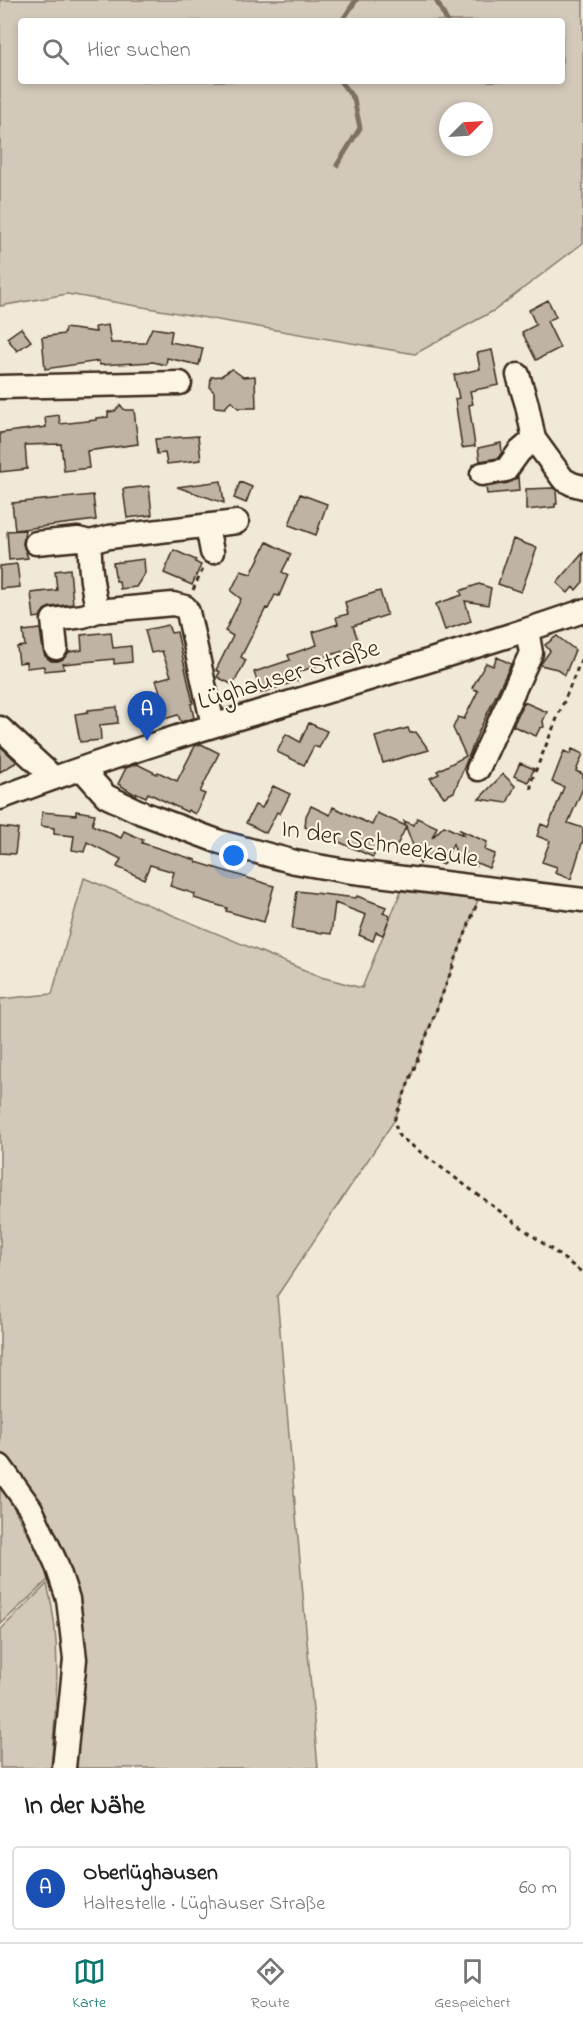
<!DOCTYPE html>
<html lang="de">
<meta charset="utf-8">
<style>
body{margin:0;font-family:"Indie Flower",sans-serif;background:#f2f2f2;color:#222}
.compass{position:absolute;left:439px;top:102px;width:54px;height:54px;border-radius:50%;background:#fff;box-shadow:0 3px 9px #0003;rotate:66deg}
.you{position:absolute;left:234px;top:856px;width:21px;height:21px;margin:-15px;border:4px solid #fff;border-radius:50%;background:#1a73e8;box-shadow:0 0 0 9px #1a73e833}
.badge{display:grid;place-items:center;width:39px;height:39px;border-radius:50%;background:#0f766e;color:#fff;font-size:20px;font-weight:700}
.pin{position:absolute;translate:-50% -50px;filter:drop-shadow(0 2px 3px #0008)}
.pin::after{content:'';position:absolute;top:32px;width:21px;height:18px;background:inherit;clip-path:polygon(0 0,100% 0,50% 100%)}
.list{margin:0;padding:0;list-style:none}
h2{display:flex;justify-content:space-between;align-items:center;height:78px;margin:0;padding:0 24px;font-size:26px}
h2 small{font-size:20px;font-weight:400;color:#767676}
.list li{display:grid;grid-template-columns:39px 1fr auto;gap:18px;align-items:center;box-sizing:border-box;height:84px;margin:0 12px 12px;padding:0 12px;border:2px solid #e0e0e0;border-radius:6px}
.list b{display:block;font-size:22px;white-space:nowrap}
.list p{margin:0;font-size:20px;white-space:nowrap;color:#767676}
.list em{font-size:20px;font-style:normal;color:#767676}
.icon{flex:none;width:33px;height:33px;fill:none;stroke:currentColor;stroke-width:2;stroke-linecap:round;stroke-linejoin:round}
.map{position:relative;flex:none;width:583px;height:1768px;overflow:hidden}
.search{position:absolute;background:#fff;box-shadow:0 3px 9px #0003;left:18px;right:18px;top:18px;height:66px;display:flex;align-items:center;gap:15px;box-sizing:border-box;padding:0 21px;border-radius:6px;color:#767676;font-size:22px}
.sheet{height:174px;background:#fff}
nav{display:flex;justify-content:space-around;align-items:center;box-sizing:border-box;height:84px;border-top:2px solid #e0e0e0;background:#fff;font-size:16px;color:#767676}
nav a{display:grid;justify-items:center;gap:3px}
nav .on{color:#0f766e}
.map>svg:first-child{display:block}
</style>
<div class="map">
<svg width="583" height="1768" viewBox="0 0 583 1768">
<rect width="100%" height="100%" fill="#f0e9d9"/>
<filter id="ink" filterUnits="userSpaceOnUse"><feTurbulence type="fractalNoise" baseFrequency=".0167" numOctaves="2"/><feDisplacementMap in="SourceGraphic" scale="12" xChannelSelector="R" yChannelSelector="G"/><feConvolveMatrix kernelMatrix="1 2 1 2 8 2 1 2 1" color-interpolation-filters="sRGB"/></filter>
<g filter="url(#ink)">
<!-- green -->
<path fill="#d2c9ba" stroke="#867a6c" stroke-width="1.5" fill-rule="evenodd" d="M0 0H583V243L495 310 415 354 67 294 0 306ZM21 21H562V81H21ZM448 111H484V147H448Z
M84 878 321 977 362 988 401 891 478 900 394 1121 277 1296 318 1768H73L76 1598 0 1457V999L52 994Z
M0 1482 51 1577 0 1625Z
M47 1584C63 1644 56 1706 51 1768H0V1630Z"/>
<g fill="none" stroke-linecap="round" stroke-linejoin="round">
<!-- stream -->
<path stroke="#7e7163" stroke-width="5" d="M436 0 447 21
M342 21 356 0
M337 165 360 128 354 99 340 81"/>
</g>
<!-- building -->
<path fill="#beb3a4" stroke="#3b2a1e" stroke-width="1.5" d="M548 300 556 317 547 321 560 348 536 360 522 332 536 325 529 310Z
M108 325 111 343H145L152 328 172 331 170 342 203 348 199 365 167 358 166 365 153 362 100 365 99 361 45 369 42 337 64 334 65 328 96 332 95 327Z
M21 328 31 341 17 351 7 338Z
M492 350 499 385 470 391 473 404 469 405 475 446 462 448 455 399 459 398 454 375 480 369 477 353Z
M232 369 243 377 255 376 256 408H238L231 401 225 408 214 407V392L210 388 211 377 221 376Z
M120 405 125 410H134L138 444 87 451 89 468 64 471 61 444 25 445 27 469 0 472V433L46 427 45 417 59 415 60 424 96 420V418L108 417V412L115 411Z
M198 436 201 460 167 464 165 453 157 454 155 439Z
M501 443 502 452 498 458 480 461 478 448Z
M518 477 519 491 487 494 486 487 508 483Z
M221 481 224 503 177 487Z
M240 482 252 487 246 503 234 498Z
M149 486 152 515 127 518 123 489Z
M553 488 556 490 557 504H555V507L526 510V489Z
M300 494 327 504 316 535 289 525Z
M93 495 96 520 15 530 12 503Z
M25 530 23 544 28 558 9 560 7 531Z
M513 539 537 548 521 592 498 584Z
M267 542 291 554 282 572 288 575 279 596 275 595 268 609 266 608 241 657 246 660 233 685 217 677 220 672 216 670 233 636 225 631 241 599 231 591 241 571 251 574Z
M174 550 196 560 195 562 201 565 192 585 164 573Z
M583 553V582L576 590 573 587 568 593 557 583Z
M144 559 145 573 136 587 120 589 119 581H116L113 563Z
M17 564 20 587 0 589V566Z
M70 569 73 604 51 607 44 610 40 617 34 618 31 593 57 590 55 571Z
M479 584 491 588 488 605 465 601 471 621 445 630 436 604 462 595 460 591Z
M380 591 387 615 353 626 360 646 327 656 329 662 295 673 297 681 261 693 254 672 290 660 288 655 317 645 313 632 338 624 336 617 348 614 345 602Z
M168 625 171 633 177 632 193 703 191 704 194 718 181 722 178 715 164 719 158 700 162 699 156 680 171 676 162 651 151 653 145 630Z
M40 629 43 650 45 656 51 661H58L63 659 69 652 82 650 81 635 111 632 113 648 131 646 132 662 114 664V659L63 664 64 669 44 671V666L27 668 26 662 19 663 17 647 25 646 23 631Z
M557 636 575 650 565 675 557 669 540 665 550 651 545 645Z
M497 657 511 664 479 731 454 792 444 797 430 778 439 774 437 771 466 756 453 728 458 717 464 719 478 691 472 688 486 663 493 666Z
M524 702 547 712 543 721 544 727 540 728 536 736 513 726Z
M117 707 118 723 100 725 101 740 80 742 75 714 88 712V710Z
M309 723 327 731 319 748 314 746 304 765 277 752 286 734 300 742Z
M408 728 410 733 416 732 429 750 383 763 375 737Z
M201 744 219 753 200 792 205 794 195 814 188 810 187 812 148 793 146 797 137 793 136 795 118 784 126 768 137 764 157 774 158 772 177 781 195 746Z
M0 746 17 762 0 772Z
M572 749 583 754 576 771 583 774V788L568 823 583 828V840L571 879 555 873 557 867 542 862 550 841 537 836 541 824 548 827 564 787 552 782 564 751 570 754Z
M520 763 534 769 528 782 514 776Z
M503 774 515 786 507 803 479 799Z
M273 786 290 794 280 814 277 812 266 833 246 823 255 805 262 808Z
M311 806 330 815 333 807 372 825 377 813 406 826 404 821 414 825 417 818 437 827 432 838 444 826 463 835 460 830 487 842 485 850 495 854 489 868 477 863 476 866 465 862 460 863 453 844 443 865 424 856 420 864 406 827 395 849 380 842 373 857 305 827 306 816Z
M76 811 95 814 92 825 121 838 124 831 143 840 142 843 196 860V862L274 886 264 922 226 911 227 908 194 898 195 894 170 886 174 872 150 865 144 879 117 867 121 859 87 842 84 852 72 850 74 836 54 834V828L41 826 42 812 76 815Z
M0 827 18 829 15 854 0 853Z
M297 891 356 898 357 896 386 907 383 913 390 916 383 935 376 932 373 941 359 935 366 915 335 903 331 934 292 929Z"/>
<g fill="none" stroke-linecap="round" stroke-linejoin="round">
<!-- minor casing -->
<g stroke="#3b2a1e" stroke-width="27">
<path id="minor" d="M518 375 527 405 534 439 563 479 572 484 583 487
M0 387 180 383
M482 474 506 470 519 452 534 439
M207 526 212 552
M36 543 78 539 90 542
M56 648 53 620 83 616 98 611
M213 725 188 612 185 607 173 604 98 611C92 588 89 566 90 542L109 537 237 522
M0 728 53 777
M82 769 106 796 142 813 220 842 295 862 346 871 583 900
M478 769 531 653 527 630
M0 798C191 725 390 678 583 611
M0 1466 31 1509 56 1563 68 1599 75 1659 64 1768"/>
</g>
<!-- path -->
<path stroke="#3b2a1e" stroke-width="3" stroke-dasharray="4.5 4.5" stroke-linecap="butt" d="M193 590 203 569
M531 789V782L583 655
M476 906 394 1121 399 1136 583 1273"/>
<!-- minor -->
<use href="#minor" stroke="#fcf5e5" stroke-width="22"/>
</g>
</g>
<g text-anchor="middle" stroke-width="4.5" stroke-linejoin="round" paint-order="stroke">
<!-- street labels -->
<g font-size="26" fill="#3b2a1e" stroke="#fcf5e5">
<text transform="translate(288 673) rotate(-17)" y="9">Lüghauser Straße</text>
<text transform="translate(380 842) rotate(9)" y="9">In der Schneekaule</text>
</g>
</g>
</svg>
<svg class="compass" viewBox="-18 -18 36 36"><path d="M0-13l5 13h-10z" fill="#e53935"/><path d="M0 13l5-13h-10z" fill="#767676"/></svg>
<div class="you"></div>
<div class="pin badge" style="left:147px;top:741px;background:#1a4fb4">A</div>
<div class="search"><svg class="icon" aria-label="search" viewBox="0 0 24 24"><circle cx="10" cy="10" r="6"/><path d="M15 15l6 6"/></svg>Hier suchen</div>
</div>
<section class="sheet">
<h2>In der Nähe<small></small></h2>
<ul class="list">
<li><span class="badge" style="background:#1a4fb4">A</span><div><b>Oberlüghausen</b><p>Haltestelle · Lüghauser Straße</p></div><em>60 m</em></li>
</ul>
</section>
<nav>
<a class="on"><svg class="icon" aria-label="map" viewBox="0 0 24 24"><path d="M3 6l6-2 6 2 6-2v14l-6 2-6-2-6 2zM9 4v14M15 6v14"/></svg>Karte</a>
<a><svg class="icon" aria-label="directions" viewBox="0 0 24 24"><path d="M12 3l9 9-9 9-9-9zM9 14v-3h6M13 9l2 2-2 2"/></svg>Route</a>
<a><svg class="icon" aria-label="saved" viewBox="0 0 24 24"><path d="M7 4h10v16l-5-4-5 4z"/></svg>Gespeichert</a>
</nav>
